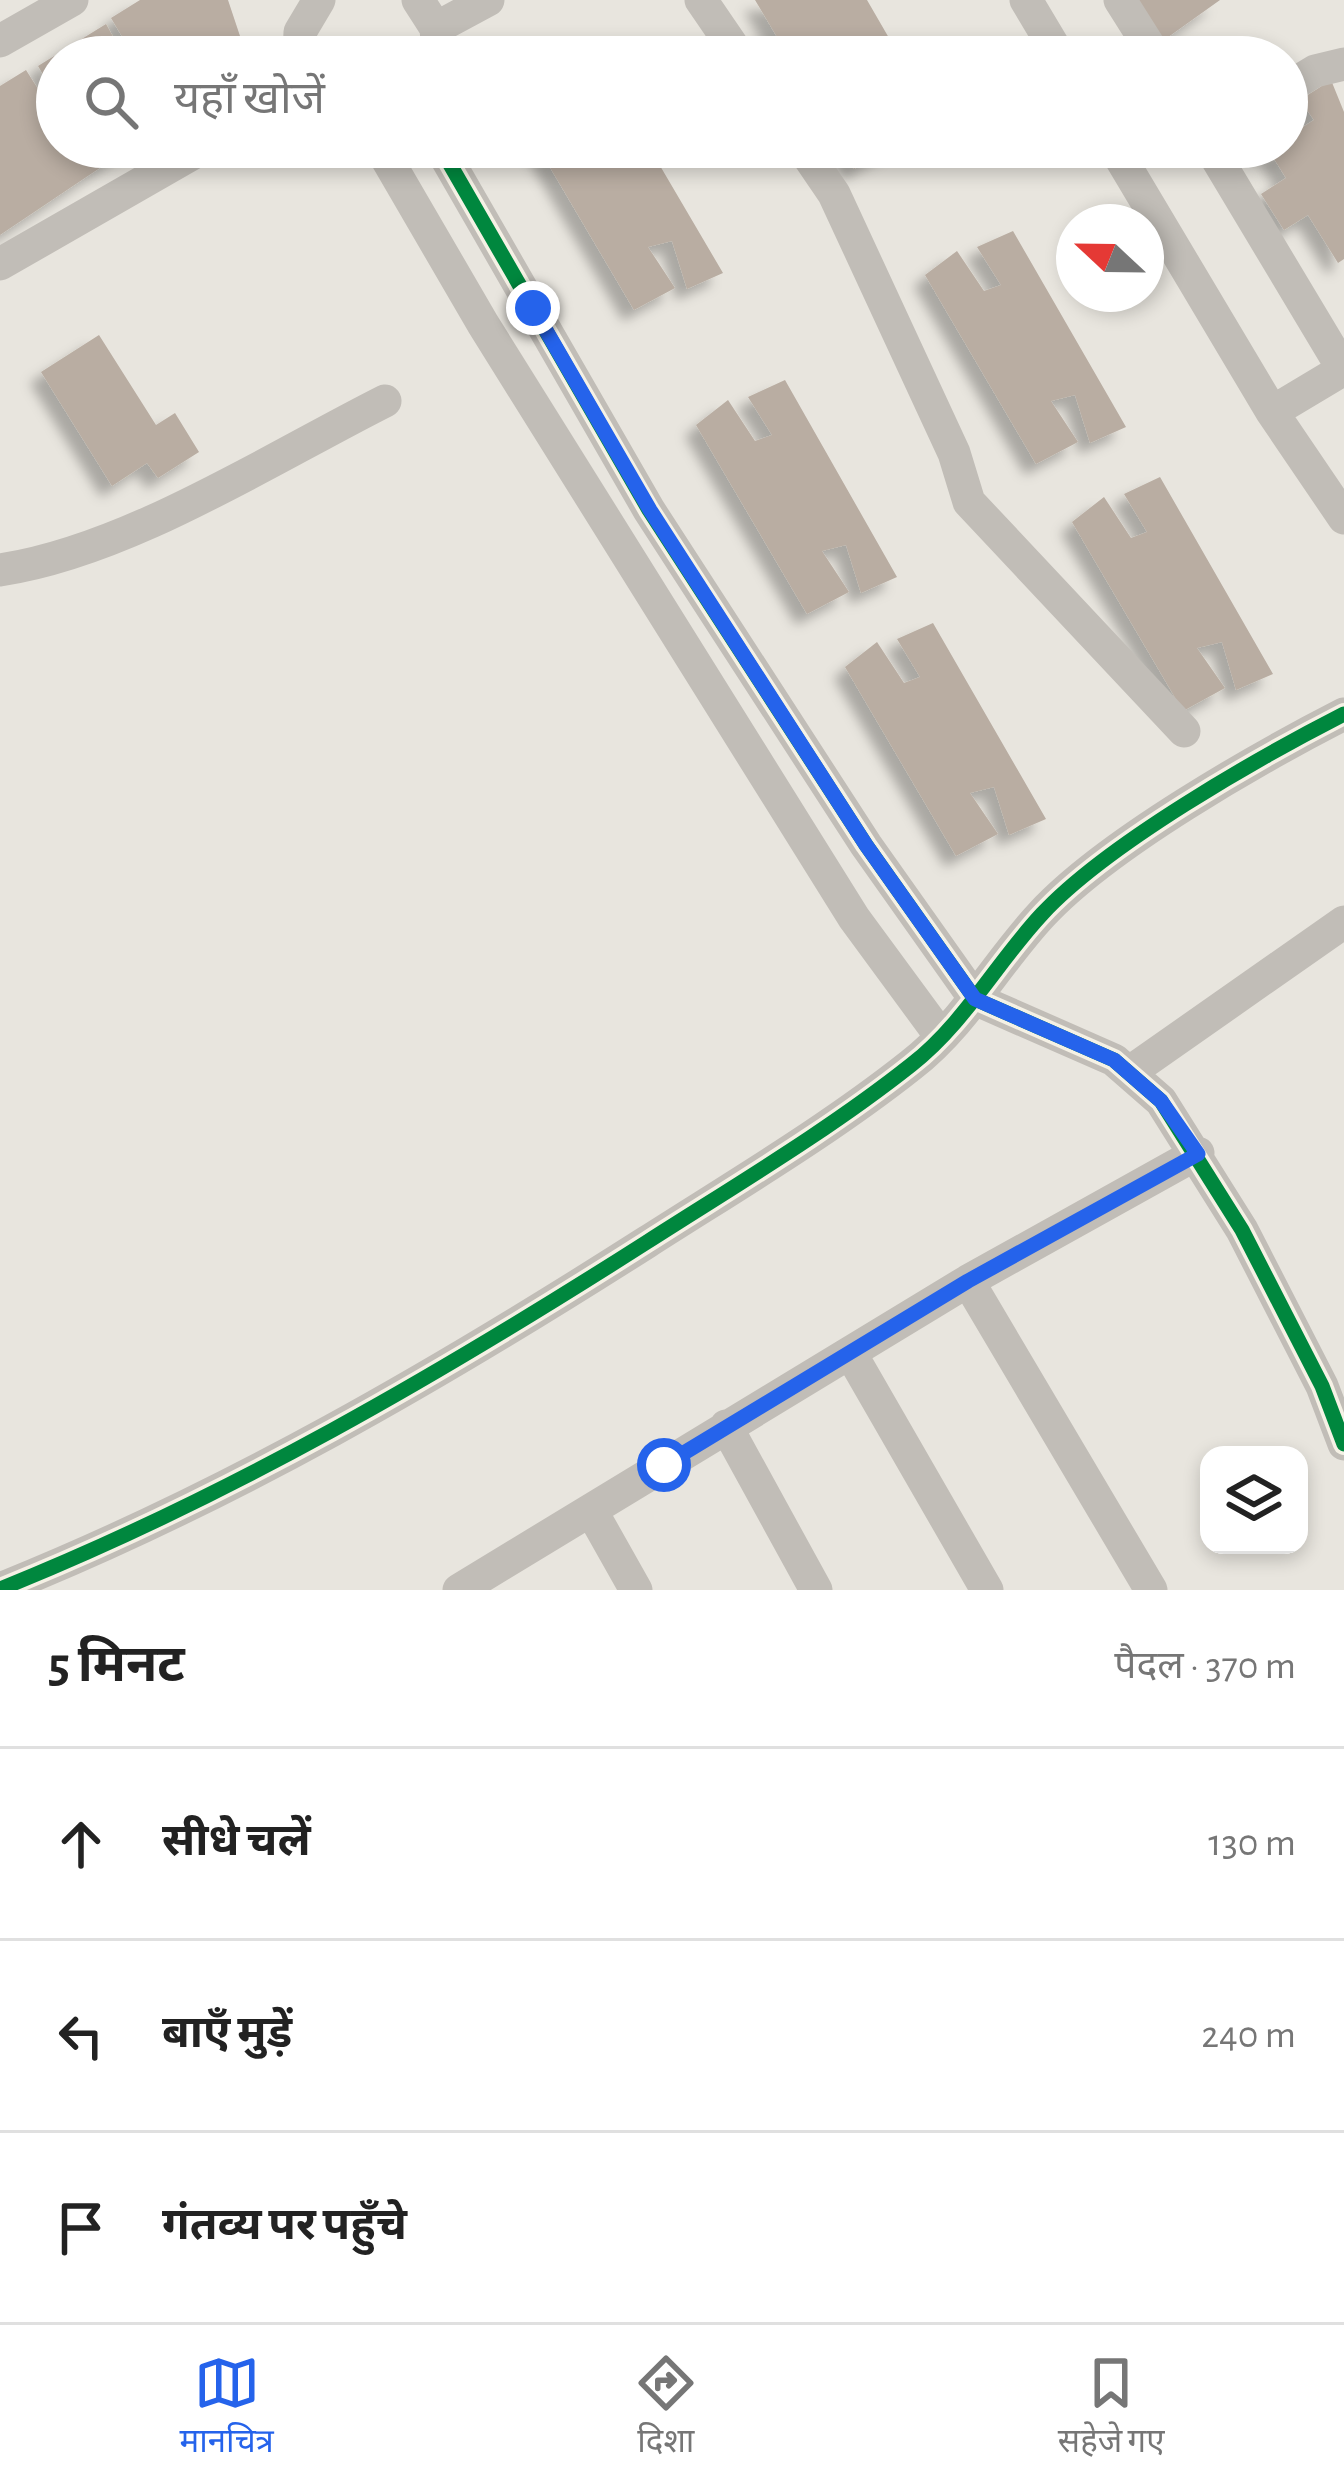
<!DOCTYPE html>
<html lang="hi">
<meta charset="utf-8">
<style>
body{margin:0;font-family:"Alegreya Sans","Noto Sans Devanagari",sans-serif;background:#f6f6f6;color:#222}
.controls{position:absolute;right:36px;bottom:36px;display:grid;overflow:hidden;border-radius:24px;box-shadow:0 6px 18px #0003}
.controls button{width:108px;height:108px;display:grid;place-items:center;padding:0;border:0;border-bottom:3px solid #e0e0e0;background:#fff;color:#222;font:60px sans-serif}
.compass{position:absolute;left:1056px;top:204px;width:108px;height:108px;border-radius:50%;background:#fff;box-shadow:0 6px 18px #0003;rotate:292deg}
.stop{position:absolute;width:36px;height:36px;margin:-27px;border:9px solid #2563eb;border-radius:50%;background:#fff}
.stop.end{background:#2563eb;border-color:#fff;box-shadow:0 3px 12px #0008}
.list{margin:0;padding:0;list-style:none}
h2{display:flex;justify-content:space-between;align-items:center;height:156px;margin:0;padding:0 48px;font-size:51px}
h2 small{font-size:39px;font-weight:400;color:#767676}
.list li{display:grid;grid-template-columns:78px 1fr auto;gap:36px;align-items:center;box-sizing:border-box;height:192px;padding:0 48px;border-top:3px solid #e0e0e0}
.list b{display:block;font-size:45px;white-space:nowrap}
.list em{font-size:39px;font-style:normal;color:#767676}
.icon{flex:none;width:66px;height:66px;fill:none;stroke:currentColor;stroke-width:2;stroke-linecap:round;stroke-linejoin:round}
.map{position:relative;flex:none;width:1344px;height:1590px;overflow:hidden}
.search{position:absolute;background:#fff;box-shadow:0 6px 18px #0003;left:36px;right:36px;top:36px;height:132px;display:flex;align-items:center;gap:30px;box-sizing:border-box;padding:0 42px;border-radius:66px;color:#767676;font-size:45px}
.sheet{height:732px;background:#fff}
nav{display:flex;justify-content:space-around;align-items:center;box-sizing:border-box;height:168px;border-top:3px solid #e0e0e0;background:#fff;font-size:33px;color:#767676}
nav a{display:grid;justify-items:center;gap:6px}
nav .on{color:#2563eb}
.map>svg:first-child{display:block}
</style>
<div class="map">
<svg width="1344" height="1590" viewBox="0 0 1344 1590">
<defs>
<filter id="shadow"><feDropShadow dx="-11" dy="11" stdDeviation="6" flood-color="#0004"/></filter>
</defs>
<rect width="100%" height="100%" fill="#e8e5de"/>
<!-- building -->
<path fill="#b9ada2" filter="url(#shadow)" d="M140 0H228L247 57H57V147H131L0 235V86L26 70 38 89 48 83 38 66 106 24 116 42 123 38 111 18Z
M755 0H867L900 57H789Z
M1138 0H1220L1164 40Z
M1331 80 1344 112V259L1338 263 1308 215 1284 230 1261 194 1286 178 1268 149 1261 153 1258 147H1287V137L1314 120 1300 100Z
M538 147H649L723 273 687 289 672 241 648 247 675 288 634 310Z
M842 147H895L854 169Z
M1013 231 1126 427 1090 443 1075 395 1051 401 1078 442 1036 464 925 275 957 251 984 291 1001 285 977 247Z
M99 335 156 425 175 413 199 452 158 478 147 463 112 486 41 372Z
M785 380 897 577 861 593 846 545 822 551 849 592 807 614 696 425 728 400 755 441 772 435 748 397Z
M1160 477 1273 674 1236 690 1222 642 1197 648 1225 688 1183 711 1072 522 1104 497 1131 538 1147 532 1124 494Z
M933 623 1046 819 1009 835 994 787 970 793 998 834 956 856 845 667 877 642 904 683 920 677 897 639Z"/>
<g fill="none" stroke-linecap="round" stroke-linejoin="round">
<!-- minor -->
<path stroke="#c1bdb7" stroke-width="33" d="M418 0 436 28 438 57
M701 0 740 57
M1026 0 1060 57
M1120 0 1156 57
M436 28 488 0
M0 41 72 0
M299 57 300 32 319 0
M1287 88 1315 71 1344 64
M380 147 483 324 854 918 940 1035
M440 147 649 510 866 845 975 999 1114 1060 1161 1101 1242 1230 1322 1386 1344 1444
M802 147 834 194 954 453 969 502 1184 731
M1114 147 1272 412 1344 518
M1210 147 1343 369
M0 264 204 147
M1272 412 1344 369
M0 570C127 551 268 460 385 401
M1130 1072 1344 922
M968 1281 1151 1590
M851 1354 987 1590
M726 1426 816 1590
M592 1512 636 1590
M0 1589C229 1497 440 1374 647 1242 736 1185 829 1130 911 1065 964 1024 997 962 1042 914 1107 844 1258 758 1344 714
M459 1590 968 1281 1198 1153"/>
<!-- cycleway casing -->
<g stroke="#f5f1e5" stroke-width="22">
<path id="cycleway" d="M440 147 649 510 866 845 975 999 1114 1060 1161 1101 1242 1230 1322 1386 1344 1444
M0 1589C229 1497 440 1374 647 1242 736 1185 829 1130 911 1065 964 1024 997 962 1042 914 1107 844 1258 758 1344 714"/>
</g>
<!-- cycleway -->
<use href="#cycleway" stroke="#00873e" stroke-width="15"/>
</g>
<g fill="none" stroke-linecap="round" stroke-linejoin="round">
<!-- route -->
<path stroke="#2563eb" stroke-width="15" d="M533 308 650 510 866 845 975 999 1114 1060 1161 1101 1198 1154 968 1281 664 1465"/>
</g>
</svg>
<div class="controls">
<button><svg class="icon" aria-label="layers" viewBox="0 0 24 24"><path d="M12 4l9 5-9 5-9-5zM3 14l9 5 9-5"/></svg></button>
</div>
<svg class="compass" viewBox="-18 -18 36 36"><path d="M0-13l5 13h-10z" fill="#e53935"/><path d="M0 13l5-13h-10z" fill="#767676"/></svg>
<div class="stop" style="left:664px;top:1465px"></div>
<div class="stop end" style="left:533px;top:308px"></div>
<div class="search"><svg class="icon" aria-label="search" viewBox="0 0 24 24"><circle cx="10" cy="10" r="6"/><path d="M15 15l6 6"/></svg>यहाँ खोजें</div>
</div>
<section class="sheet">
<h2>5 मिनट<small>पैदल · 370 m</small></h2>
<ul class="list">
<li><svg class="icon" aria-label="ahead" viewBox="0 0 24 24"><path d="M12 20V5M6 11l6-6 6 6"/></svg><div><b>सीधे चलें</b></div><em>130 m</em></li>
<li><svg class="icon" aria-label="left" viewBox="0 0 24 24"><path d="M17 20v-9H6M10 6l-5 5 5 5"/></svg><div><b>बाएँ मुड़ें</b></div><em>240 m</em></li>
<li><svg class="icon" aria-label="arrive" viewBox="0 0 24 24"><path d="M6 21V4h12l-3 4 3 4H6"/></svg><div><b>गंतव्य पर पहुँचे</b></div></li>
</ul>
</section>
<nav>
<a class="on"><svg class="icon" aria-label="map" viewBox="0 0 24 24"><path d="M3 6l6-2 6 2 6-2v14l-6 2-6-2-6 2zM9 4v14M15 6v14"/></svg>मानचित्र</a>
<a><svg class="icon" aria-label="directions" viewBox="0 0 24 24"><path d="M12 3l9 9-9 9-9-9zM9 14v-3h6M13 9l2 2-2 2"/></svg>दिशा</a>
<a><svg class="icon" aria-label="saved" viewBox="0 0 24 24"><path d="M7 4h10v16l-5-4-5 4z"/></svg>सहेजे गए</a>
</nav>
